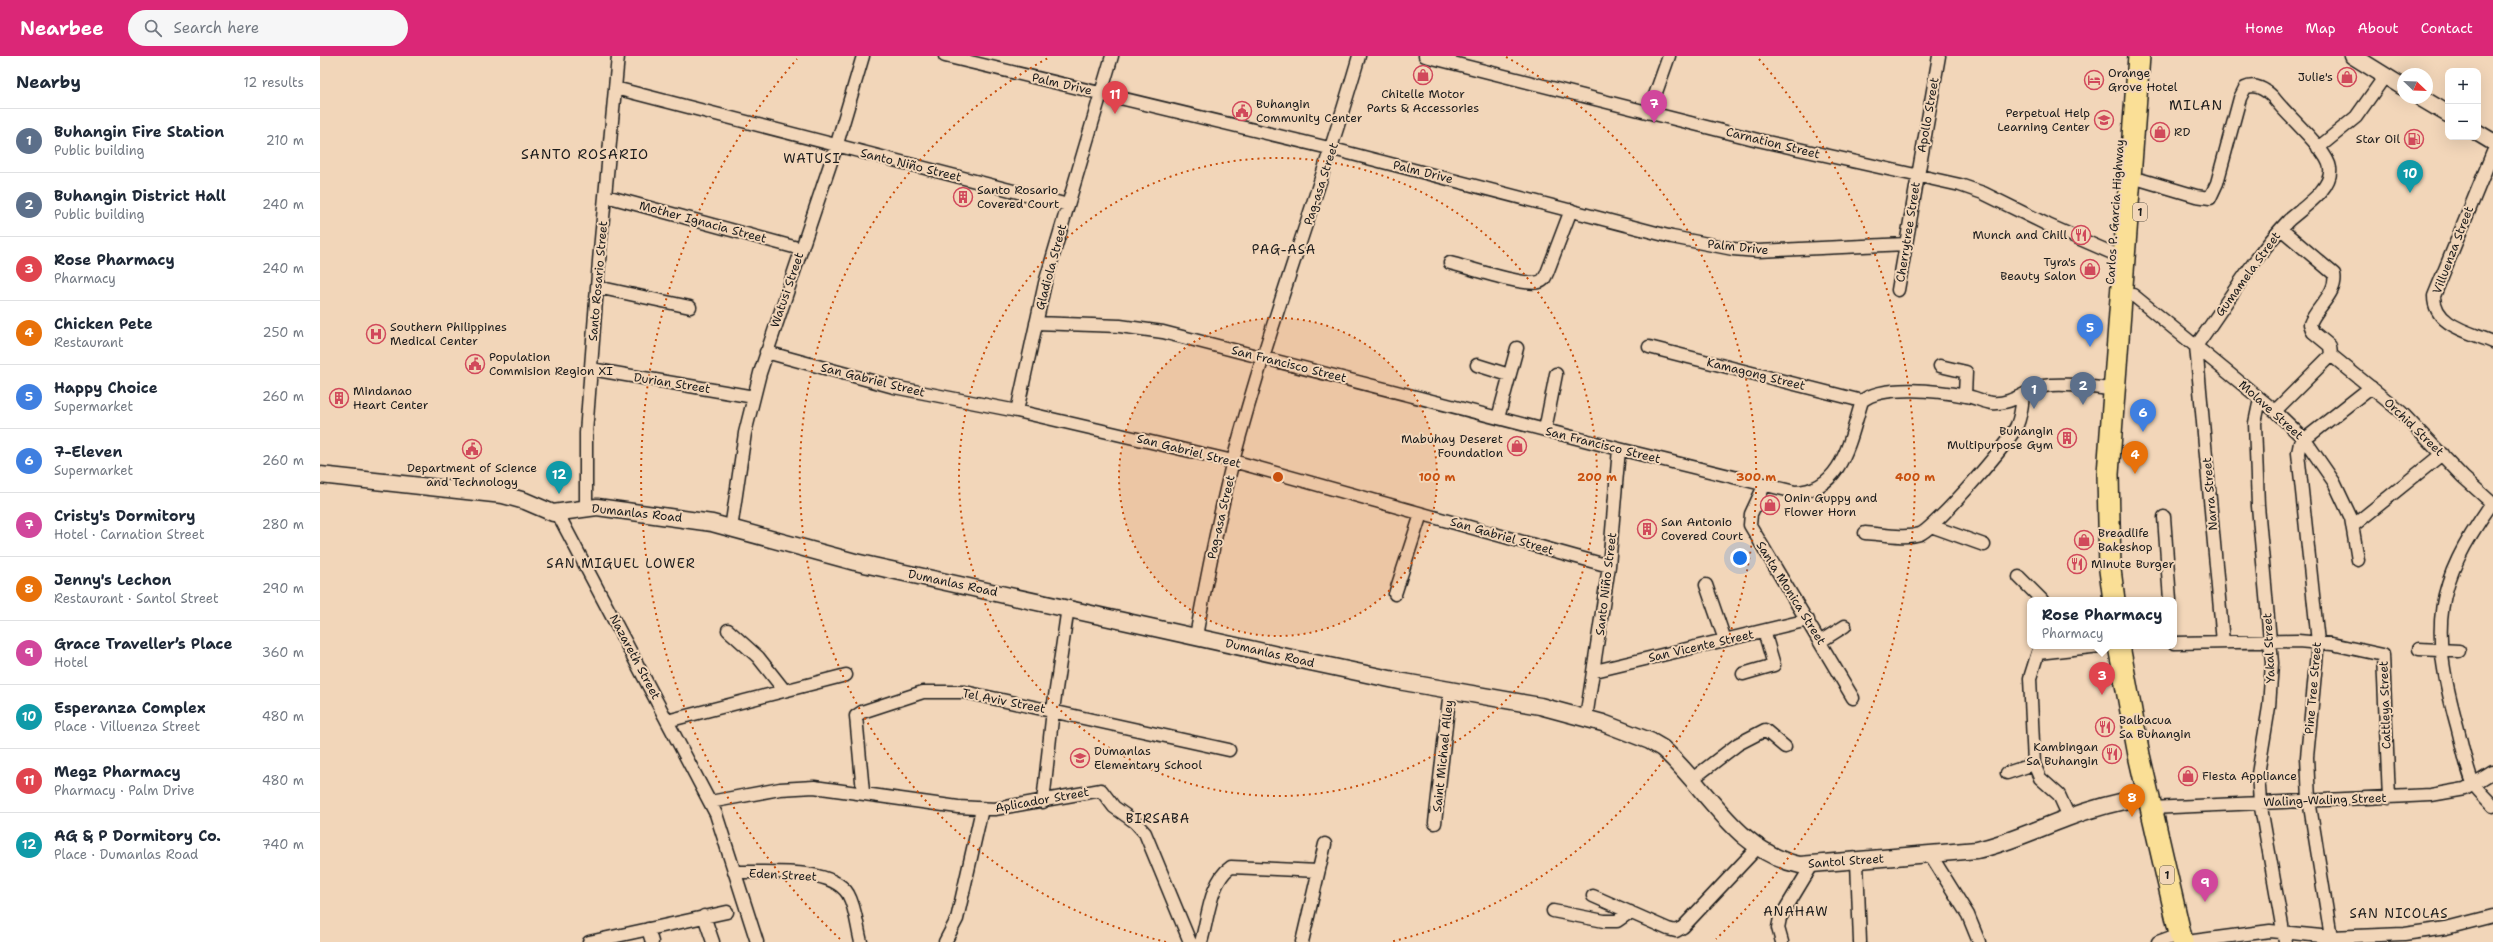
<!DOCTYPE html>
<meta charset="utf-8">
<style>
body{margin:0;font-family:"Shantell Sans",sans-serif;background:#f6f6f7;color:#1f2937}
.controls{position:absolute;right:12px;top:12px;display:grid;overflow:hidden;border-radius:8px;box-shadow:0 4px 16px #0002}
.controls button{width:36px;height:36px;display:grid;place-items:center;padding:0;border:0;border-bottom:1px solid #e0e1e3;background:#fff;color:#1f2937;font:20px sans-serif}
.compass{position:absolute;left:2077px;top:12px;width:36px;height:36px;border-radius:50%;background:#fff;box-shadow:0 4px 16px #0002;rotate:113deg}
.you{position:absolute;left:1420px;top:502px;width:14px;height:14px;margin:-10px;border:3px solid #fff;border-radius:50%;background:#1a73e8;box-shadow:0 0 0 6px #1a73e833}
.badge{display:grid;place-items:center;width:26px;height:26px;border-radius:50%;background:#db2777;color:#fff;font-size:13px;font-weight:700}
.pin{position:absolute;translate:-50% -33px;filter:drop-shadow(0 1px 2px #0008)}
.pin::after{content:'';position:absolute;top:21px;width:14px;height:12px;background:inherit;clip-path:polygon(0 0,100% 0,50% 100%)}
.popup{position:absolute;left:1707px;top:541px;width:150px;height:52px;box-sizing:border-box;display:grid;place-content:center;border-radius:8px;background:#fff;filter:drop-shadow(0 1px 3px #0005);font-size:13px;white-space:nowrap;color:#747a83}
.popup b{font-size:15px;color:#1f2937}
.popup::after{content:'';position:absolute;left:50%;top:100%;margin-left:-8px;border:8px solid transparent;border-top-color:#fff}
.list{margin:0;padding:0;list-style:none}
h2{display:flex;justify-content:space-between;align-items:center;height:52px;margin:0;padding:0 16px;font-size:17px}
h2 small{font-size:13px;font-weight:400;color:#747a83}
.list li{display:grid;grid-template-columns:26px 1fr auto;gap:12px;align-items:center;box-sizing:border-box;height:64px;padding:0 16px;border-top:1px solid #e0e1e3}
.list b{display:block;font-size:15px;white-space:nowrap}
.list p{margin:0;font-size:13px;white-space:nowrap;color:#747a83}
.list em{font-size:13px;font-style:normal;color:#747a83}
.icon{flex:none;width:22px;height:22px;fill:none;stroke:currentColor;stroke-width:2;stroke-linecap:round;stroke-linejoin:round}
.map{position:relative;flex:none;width:2173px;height:886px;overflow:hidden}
header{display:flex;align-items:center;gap:24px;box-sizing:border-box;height:56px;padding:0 20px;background:#db2777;color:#fff}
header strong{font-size:19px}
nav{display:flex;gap:22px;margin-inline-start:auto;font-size:14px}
.search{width:280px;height:36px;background:#f6f6f7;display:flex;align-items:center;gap:10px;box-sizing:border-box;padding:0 14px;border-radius:22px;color:#747a83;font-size:15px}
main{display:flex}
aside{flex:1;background:#fff}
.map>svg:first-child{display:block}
</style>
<header>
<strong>Nearbee</strong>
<div class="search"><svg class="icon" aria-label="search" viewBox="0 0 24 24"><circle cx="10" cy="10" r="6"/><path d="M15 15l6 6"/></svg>Search here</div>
<nav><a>Home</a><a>Map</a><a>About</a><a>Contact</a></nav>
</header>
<main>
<aside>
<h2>Nearby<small>12 results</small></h2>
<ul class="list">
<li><span class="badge" style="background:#5c6f8a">1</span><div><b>Buhangin Fire Station</b><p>Public building</p></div><em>210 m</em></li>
<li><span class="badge" style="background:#5c6f8a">2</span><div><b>Buhangin District Hall</b><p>Public building</p></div><em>240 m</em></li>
<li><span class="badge" style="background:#e0444e">3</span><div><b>Rose Pharmacy</b><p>Pharmacy</p></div><em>240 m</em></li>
<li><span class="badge" style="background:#e8710a">4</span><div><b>Chicken Pete</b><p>Restaurant</p></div><em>250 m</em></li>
<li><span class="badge" style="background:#3f7fe0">5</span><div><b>Happy Choice</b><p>Supermarket</p></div><em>260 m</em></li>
<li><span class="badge" style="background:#3f7fe0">6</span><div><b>7-Eleven</b><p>Supermarket</p></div><em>260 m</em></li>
<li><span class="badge" style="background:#d1479c">7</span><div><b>Cristy's Dormitory</b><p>Hotel · Carnation Street</p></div><em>280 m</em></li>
<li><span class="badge" style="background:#e8710a">8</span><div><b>Jenny's Lechon</b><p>Restaurant · Santol Street</p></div><em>290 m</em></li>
<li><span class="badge" style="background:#d1479c">9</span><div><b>Grace Traveller’s Place</b><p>Hotel</p></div><em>360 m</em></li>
<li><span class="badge" style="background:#0f9aa8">10</span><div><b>Esperanza Complex</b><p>Place · Villuenza Street</p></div><em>480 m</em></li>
<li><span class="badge" style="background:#e0444e">11</span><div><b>Megz Pharmacy</b><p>Pharmacy · Palm Drive</p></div><em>480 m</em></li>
<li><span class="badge" style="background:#0f9aa8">12</span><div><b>AG &amp; P Dormitory Co.</b><p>Place · Dumanlas Road</p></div><em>740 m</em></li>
</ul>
</aside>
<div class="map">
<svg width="2173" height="886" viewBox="0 0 2173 886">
<rect width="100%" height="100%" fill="#f2d6b9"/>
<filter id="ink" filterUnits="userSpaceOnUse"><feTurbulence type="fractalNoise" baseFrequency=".025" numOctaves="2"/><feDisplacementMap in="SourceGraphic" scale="8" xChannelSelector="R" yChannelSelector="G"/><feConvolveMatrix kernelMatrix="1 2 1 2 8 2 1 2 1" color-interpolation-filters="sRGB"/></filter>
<g filter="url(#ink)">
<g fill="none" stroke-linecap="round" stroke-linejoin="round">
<!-- street casing -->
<g stroke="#1c1c1c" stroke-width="15">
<path id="street" d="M625 0 1013 93 1352 181 1413 193 1438 195 1586 188
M1105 0 1438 84 1640 129 1663 137 1728 169 1792 197
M295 32 748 149
M1329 56 1349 0
M1998 92 2036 61 2065 20
M2173 96 2114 240C2114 270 2150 276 2173 286
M1822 124 1876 140 1890 142 1897 127 1920 42 1925 32C1935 27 1946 34 1953 41 1965 58 2008 94 2010 112 2013 133 1982 152 1968 165 1933 202 1906 249 1876 290L1903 586
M286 140 481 193
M1961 173 2014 218C2018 237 1996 251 1990 268L1993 276 2010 290 2011 299
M1130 207C1147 211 1205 231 1219 226 1224 225 1225 221 1227 217L1251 154
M277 231 370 251
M1578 234 1619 0
M1813 239 1955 355 1985 384 2014 426 2031 462 2038 504
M716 267 800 270 843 276 1299 393 1475 436C1523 435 1530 382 1542 345 1562 328 1620 335 1646 340 1655 341 1663 346 1672 347 1691 349 1707 334 1724 330 1746 326 1772 332 1794 333
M1329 291 1542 345
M446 296 574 331 697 355 913 405 1289 510
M2011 299 2081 356 2143 421 2173 448
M1157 309 1189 319
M1620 310 1646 316 1645 339
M271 313 434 341
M1940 343 1935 367 1938 450 1952 607 1949 651 1938 718 1940 746 1965 886
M697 355 725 227 792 0
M1955 355 2011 299
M1178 362 1197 292
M1225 374 1236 318
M1444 430 1431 458 1430 469 1533 642
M2172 447C2114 529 2110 570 2136 666 2140 679 2148 721 2155 730 2160 737 2167 743 2173 750
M266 451V377L279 205 298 0
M238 458 396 758 437 886
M1844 461 1850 544
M2034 469 2122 398
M1611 470 1664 489
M411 473 425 377 440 317 516 91 543 0
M1545 477C1562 478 1584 483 1600 478 1614 473 1691 385 1697 369 1701 360 1702 349 1703 340
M1699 521 1722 544
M1386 529 1405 584
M1075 538 1101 458
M408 574 438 601 464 634
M876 580C887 521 898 463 913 405 949 268 1000 136 1039 0
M1501 585 1525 570
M1854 587 1978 585 2012 588 2063 599 2069 742
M1720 590 1710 622 1714 708 1720 722 1739 739 1749 761
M2099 593 2139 595
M1718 597 1780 590
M1275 615 1488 564
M1423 618 1454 609 1444 575
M1266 662 1289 510 1299 393
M347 665 526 619
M1687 717 1714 708
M1371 724 1418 688 1445 674 1465 691
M543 736 536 660 542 656 603 636H645L909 694
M390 746 460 733 494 731 638 751 675 753 781 734 794 751 815 766 825 777 870 886
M723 746 733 654 748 551
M1831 752 2111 739 2145 733 2173 716
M1115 767 1130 634
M1610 798 1648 859 1659 886
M1537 805 1540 886
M414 816C444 817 511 810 528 838 536 852 537 871 541 886
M1273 840 1348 873 1356 875 1363 871 1438 791
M1233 855 1284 865H1297L1310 856
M384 860 393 886
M328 873 332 886
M2011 881 1989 744 1987 701 1998 586 1978 397 1980 387 2051 331
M269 886 407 856
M625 886 637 863 662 753
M881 886C888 863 890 825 911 811L998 815
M982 886 1005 788
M1462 886 1458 872 1460 862 1492 809
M1838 886 1860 878
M1866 886 1950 875 2011 881 2084 878 2126 872 2173 860"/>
</g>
<!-- secondary casing -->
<g stroke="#1c1c1c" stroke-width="19">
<path id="secondary" d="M2033 0 2083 31
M2101 42 2128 58
M2158 77 2173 86
M0 419 183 439 205 445 233 457 277 451 392 467 535 506 962 600 1084 626 1220 650 1283 667 1330 685 1342 692C1387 731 1416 796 1480 809L1657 794C1689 787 1717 773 1747 762 1773 752 1801 745 1828 740"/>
</g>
<!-- highway casing -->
<g stroke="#1c1c1c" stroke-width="24">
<path id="highway" d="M1794 544 1790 514 1788 418 1819 0
M1799 590 1819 699 1862 886"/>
</g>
<!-- street -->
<use href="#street" stroke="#f2d6b9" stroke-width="12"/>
<!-- secondary -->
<use href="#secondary" stroke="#f2d6b9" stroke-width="16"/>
<!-- highway -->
<use href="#highway" stroke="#fadf96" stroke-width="21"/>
</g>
</g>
<!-- distance rings -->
<circle cx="958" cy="421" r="159" fill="#c9500e" fill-opacity=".12"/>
<g fill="none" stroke="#c9500e" stroke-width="2" stroke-dasharray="2 4">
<circle cx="958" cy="421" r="159"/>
<circle cx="958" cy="421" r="319"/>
<path d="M846 886A478 478 0 0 1 730 1M1186 1A478 478 0 0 1 1070 886"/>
<path d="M520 883A637 637 0 0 1 477 3M1439 3A637 637 0 0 1 1396 883"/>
</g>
<!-- icons -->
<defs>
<g id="shop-ring" transform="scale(1)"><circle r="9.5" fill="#f2d6b9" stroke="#d1495b" stroke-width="1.5"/><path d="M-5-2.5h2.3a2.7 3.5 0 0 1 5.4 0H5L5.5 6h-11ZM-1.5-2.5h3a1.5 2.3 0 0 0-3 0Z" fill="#d1495b"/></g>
<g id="hotel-ring" transform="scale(1)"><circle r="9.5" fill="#f2d6b9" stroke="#d1495b" stroke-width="1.5"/><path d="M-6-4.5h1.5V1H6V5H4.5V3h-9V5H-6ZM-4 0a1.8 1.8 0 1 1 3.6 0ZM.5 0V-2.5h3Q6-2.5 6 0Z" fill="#d1495b"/></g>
<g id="civic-ring" transform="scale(1)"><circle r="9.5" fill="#f2d6b9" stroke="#d1495b" stroke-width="1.5"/><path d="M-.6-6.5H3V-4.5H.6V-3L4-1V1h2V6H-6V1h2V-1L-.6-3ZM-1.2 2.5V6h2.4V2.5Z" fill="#d1495b"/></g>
<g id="school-ring" transform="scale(1)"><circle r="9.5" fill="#f2d6b9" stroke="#d1495b" stroke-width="1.5"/><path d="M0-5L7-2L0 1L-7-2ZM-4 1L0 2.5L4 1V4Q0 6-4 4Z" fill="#d1495b"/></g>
<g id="fuel-ring" transform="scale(1)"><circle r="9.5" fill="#f2d6b9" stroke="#d1495b" stroke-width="1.5"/><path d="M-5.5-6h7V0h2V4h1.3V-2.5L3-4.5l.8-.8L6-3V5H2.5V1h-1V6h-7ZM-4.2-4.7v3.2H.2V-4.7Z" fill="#d1495b"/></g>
<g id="building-ring" transform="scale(1)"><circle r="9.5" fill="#f2d6b9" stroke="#d1495b" stroke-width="1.5"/><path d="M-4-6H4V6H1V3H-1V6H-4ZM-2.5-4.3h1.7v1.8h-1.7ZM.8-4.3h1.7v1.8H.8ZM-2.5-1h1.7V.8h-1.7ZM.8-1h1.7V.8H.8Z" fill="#d1495b"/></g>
<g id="restaurant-ring" transform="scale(1)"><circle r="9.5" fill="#f2d6b9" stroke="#d1495b" stroke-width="1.5"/><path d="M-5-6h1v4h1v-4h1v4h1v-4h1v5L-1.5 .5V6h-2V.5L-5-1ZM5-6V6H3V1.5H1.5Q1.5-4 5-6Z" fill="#d1495b"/></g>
<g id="hospital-ring" transform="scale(1)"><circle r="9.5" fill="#f2d6b9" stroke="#d1495b" stroke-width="1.5"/><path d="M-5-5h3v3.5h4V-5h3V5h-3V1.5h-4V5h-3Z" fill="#d1495b"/></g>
</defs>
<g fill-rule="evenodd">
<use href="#shop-ring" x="1103" y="19"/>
<use href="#shop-ring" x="2027" y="21"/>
<use href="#hotel-ring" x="1774" y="24"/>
<use href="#civic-ring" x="922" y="55"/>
<use href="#school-ring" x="1784" y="64"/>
<use href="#shop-ring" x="1840" y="76"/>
<use href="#fuel-ring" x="2094" y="83"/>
<use href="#building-ring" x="643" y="141"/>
<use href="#restaurant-ring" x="1761" y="179"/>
<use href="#shop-ring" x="1770" y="213"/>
<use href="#hospital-ring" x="56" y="278"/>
<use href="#civic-ring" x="155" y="308"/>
<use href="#building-ring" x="19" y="342"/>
<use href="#building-ring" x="1747" y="382"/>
<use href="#shop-ring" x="1197" y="390"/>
<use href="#civic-ring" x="152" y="393"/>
<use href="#shop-ring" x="1450" y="449"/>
<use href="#building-ring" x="1327" y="473"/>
<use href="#shop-ring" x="1764" y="484"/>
<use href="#restaurant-ring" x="1757" y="508"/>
<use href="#restaurant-ring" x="1785" y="671"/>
<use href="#restaurant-ring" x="1792" y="698"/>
<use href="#school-ring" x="760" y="702"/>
<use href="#shop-ring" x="1868" y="720"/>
</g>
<g text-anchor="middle" stroke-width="4" stroke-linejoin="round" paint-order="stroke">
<!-- shield labels -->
<g fill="#f2d6b9" stroke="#5c544b" stroke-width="1">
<rect x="1813" y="147" width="14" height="18" rx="3"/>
<rect x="1840" y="810" width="14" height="18" rx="3"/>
</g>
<g font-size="11" font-weight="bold" fill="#1c1c1c">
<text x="1820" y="160">1</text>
<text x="1847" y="823">1</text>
</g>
<!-- poi labels -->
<g font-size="12" fill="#1c1c1c" stroke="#f2d6b9" text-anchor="start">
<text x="1788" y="21">Orange<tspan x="1788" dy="14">Grove Hotel</tspan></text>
<text x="2013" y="25" text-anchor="end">Julie's</text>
<text x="1103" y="42" text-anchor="middle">Chitelle Motor<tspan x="1103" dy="14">Parts &amp; Accessories</tspan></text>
<text x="936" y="52">Buhangin<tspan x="936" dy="14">Community Center</tspan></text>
<text x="1770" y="61" text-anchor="end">Perpetual Help<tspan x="1770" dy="14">Learning Center</tspan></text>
<text x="1854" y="80">RD</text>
<text x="2080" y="87" text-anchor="end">Star Oil</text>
<text x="657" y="138">Santo Rosario<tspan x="657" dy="14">Covered Court</tspan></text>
<text x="1747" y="183" text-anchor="end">Munch and Chill</text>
<text x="1756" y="210" text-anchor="end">Tyra's<tspan x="1756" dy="14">Beauty Salon</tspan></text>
<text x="70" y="275">Southern Philippines<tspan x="70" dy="14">Medical Center</tspan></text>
<text x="169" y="305">Population<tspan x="169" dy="14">Commision Region XI</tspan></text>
<text x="33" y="339">Mindanao<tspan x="33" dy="14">Heart Center</tspan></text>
<text x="1733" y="379" text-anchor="end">Buhangin<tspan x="1733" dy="14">Multipurpose Gym</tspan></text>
<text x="1183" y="387" text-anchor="end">Mabuhay Deseret<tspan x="1183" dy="14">Foundation</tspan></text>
<text x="152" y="416" text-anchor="middle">Department of Science<tspan x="152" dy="14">and Technology</tspan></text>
<text x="1464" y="446">Onin Guppy and<tspan x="1464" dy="14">Flower Horn</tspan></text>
<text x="1341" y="470">San Antonio<tspan x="1341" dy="14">Covered Court</tspan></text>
<text x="1778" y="481">Breadlife<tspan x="1778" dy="14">Bakeshop</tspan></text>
<text x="1771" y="512">Minute Burger</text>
<text x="1799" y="668">Balbacua<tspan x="1799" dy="14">Sa Buhangin</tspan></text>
<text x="1778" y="695" text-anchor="end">Kambingan<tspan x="1778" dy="14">Sa Buhangin</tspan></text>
<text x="774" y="699">Dumanlas<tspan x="774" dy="14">Elementary School</tspan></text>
<text x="1882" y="724">Fiesta Appliance</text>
</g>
<!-- street labels -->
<g font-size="12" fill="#1c1c1c" stroke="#f2d6b9">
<text transform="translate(742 28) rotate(13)" y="4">Palm Drive</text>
<text transform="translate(1608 59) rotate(-80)" y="4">Apollo Street</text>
<text transform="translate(1453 87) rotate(14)" y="4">Carnation Street</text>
<text transform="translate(591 109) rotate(14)" y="4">Santo Niño Street</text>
<text transform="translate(1103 116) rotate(14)" y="4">Palm Drive</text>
<text transform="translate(1001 128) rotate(-72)" y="4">Pag-asa Street</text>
<text transform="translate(1795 156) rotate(-86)" y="4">Carlos P. Garcia Highway</text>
<text transform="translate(383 166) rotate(15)" y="4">Mother Ignacia Street</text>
<text transform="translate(1588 176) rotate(-81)" y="4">Cherrytree Street</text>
<text transform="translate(1418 191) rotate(6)" y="4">Palm Drive</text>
<text transform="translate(2133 194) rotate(-69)" y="4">Villuenza Street</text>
<text transform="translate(731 211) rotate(-75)" y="4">Gladiola Street</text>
<text transform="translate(1928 218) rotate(-54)" y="4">Gumamela Street</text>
<text transform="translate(278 225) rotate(-85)" y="4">Santo Rosario Street</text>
<text transform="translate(467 234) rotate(-71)" y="4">Watusi Street</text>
<text transform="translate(969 308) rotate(14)" y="4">San Francisco Street</text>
<text transform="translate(1436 318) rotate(14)" y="4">Kamagong Street</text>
<text transform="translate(553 324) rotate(14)" y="4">San Gabriel Street</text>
<text transform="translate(352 327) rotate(9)" y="4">Durian Street</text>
<text transform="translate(1951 354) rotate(42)" y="4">Molave Street</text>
<text transform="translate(2094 371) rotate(44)" y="4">Orchid Street</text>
<text transform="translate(1283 389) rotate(14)" y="4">San Francisco Street</text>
<text transform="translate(869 395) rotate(14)" y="4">San Gabriel Street</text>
<text transform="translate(1890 438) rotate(-95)" y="4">Narra Street</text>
<text transform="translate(317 457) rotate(6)" y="4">Dumanlas Road</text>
<text transform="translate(901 461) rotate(-77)" y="4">Pag-asa Street</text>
<text transform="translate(1182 480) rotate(16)" y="4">San Gabriel Street</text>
<text transform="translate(633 527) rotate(12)" y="4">Dumanlas Road</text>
<text transform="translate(1286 528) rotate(-83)" y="4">Santo Niño Street</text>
<text transform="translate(1471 537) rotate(58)" y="4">Santa Monica Street</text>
<text transform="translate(1381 590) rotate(-13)" y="4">San Vicente Street</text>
<text transform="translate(1949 592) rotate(-93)" y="4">Yakal Street</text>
<text transform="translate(950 597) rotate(13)" y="4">Dumanlas Road</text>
<text transform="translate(315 601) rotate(62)" y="4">Nazareth Street</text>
<text transform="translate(1993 632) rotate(-85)" y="4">Pine Tree Street</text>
<text transform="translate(684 645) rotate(11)" y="4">Tel Aviv Street</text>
<text transform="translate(2065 649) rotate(-92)" y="4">Cattleya Street</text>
<text transform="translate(1123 700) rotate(-84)" y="4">Saint Michael Alley</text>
<text transform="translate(722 744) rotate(-10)" y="4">Aplicador Street</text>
<text transform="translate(2005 744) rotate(-2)" y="4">Waling-Waling Street</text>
<text transform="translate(1526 805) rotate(-4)" y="4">Santol Street</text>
<text transform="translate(463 819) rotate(3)" y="4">Eden Street</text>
</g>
<!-- neighbourhood labels -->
<g font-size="13" letter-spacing="1" fill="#1c1c1c" stroke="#f2d6b9">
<text x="492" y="107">WATUSI</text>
<text x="964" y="198">PAG-ASA</text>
<text x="301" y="512">SAN MIGUEL LOWER</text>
<text x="838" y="767">BIRSABA</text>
<text x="1476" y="860">ANAHAW</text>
<text x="2079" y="862">SAN NICOLAS</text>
</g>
<!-- quarter labels -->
<g font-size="14" letter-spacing="1" fill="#1c1c1c" stroke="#f2d6b9">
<text x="1876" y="54">MILAN</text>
<text x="265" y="103">SANTO ROSARIO</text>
</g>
</g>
<circle cx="958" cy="421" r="6" fill="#c9500e" stroke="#f2d6b9" stroke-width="2"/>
<g font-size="12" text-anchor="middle" font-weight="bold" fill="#c9500e" stroke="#f2d6b9" stroke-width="4" stroke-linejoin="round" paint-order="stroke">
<text x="1117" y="425">100 m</text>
<text x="1277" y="425">200 m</text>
<text x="1436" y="425">300 m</text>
<text x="1595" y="425">400 m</text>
</g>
</svg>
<div class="controls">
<button>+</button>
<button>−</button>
</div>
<svg class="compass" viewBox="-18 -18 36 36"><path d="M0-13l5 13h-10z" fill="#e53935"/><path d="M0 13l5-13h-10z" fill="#747a83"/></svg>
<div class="you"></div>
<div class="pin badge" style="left:1714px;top:353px;background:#5c6f8a">1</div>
<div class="pin badge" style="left:1763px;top:349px;background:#5c6f8a">2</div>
<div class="pin badge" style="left:1782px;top:639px;background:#e0444e">3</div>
<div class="popup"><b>Rose Pharmacy</b>Pharmacy</div>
<div class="pin badge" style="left:1815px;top:418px;background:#e8710a">4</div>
<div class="pin badge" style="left:1770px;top:291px;background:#3f7fe0">5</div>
<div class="pin badge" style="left:1823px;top:376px;background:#3f7fe0">6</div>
<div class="pin badge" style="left:1334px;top:67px;background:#d1479c">7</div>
<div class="pin badge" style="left:1812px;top:761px;background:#e8710a">8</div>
<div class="pin badge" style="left:1885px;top:846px;background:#d1479c">9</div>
<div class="pin badge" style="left:2090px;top:137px;background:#0f9aa8">10</div>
<div class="pin badge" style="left:795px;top:58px;background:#e0444e">11</div>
<div class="pin badge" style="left:239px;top:438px;background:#0f9aa8">12</div>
</div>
</main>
